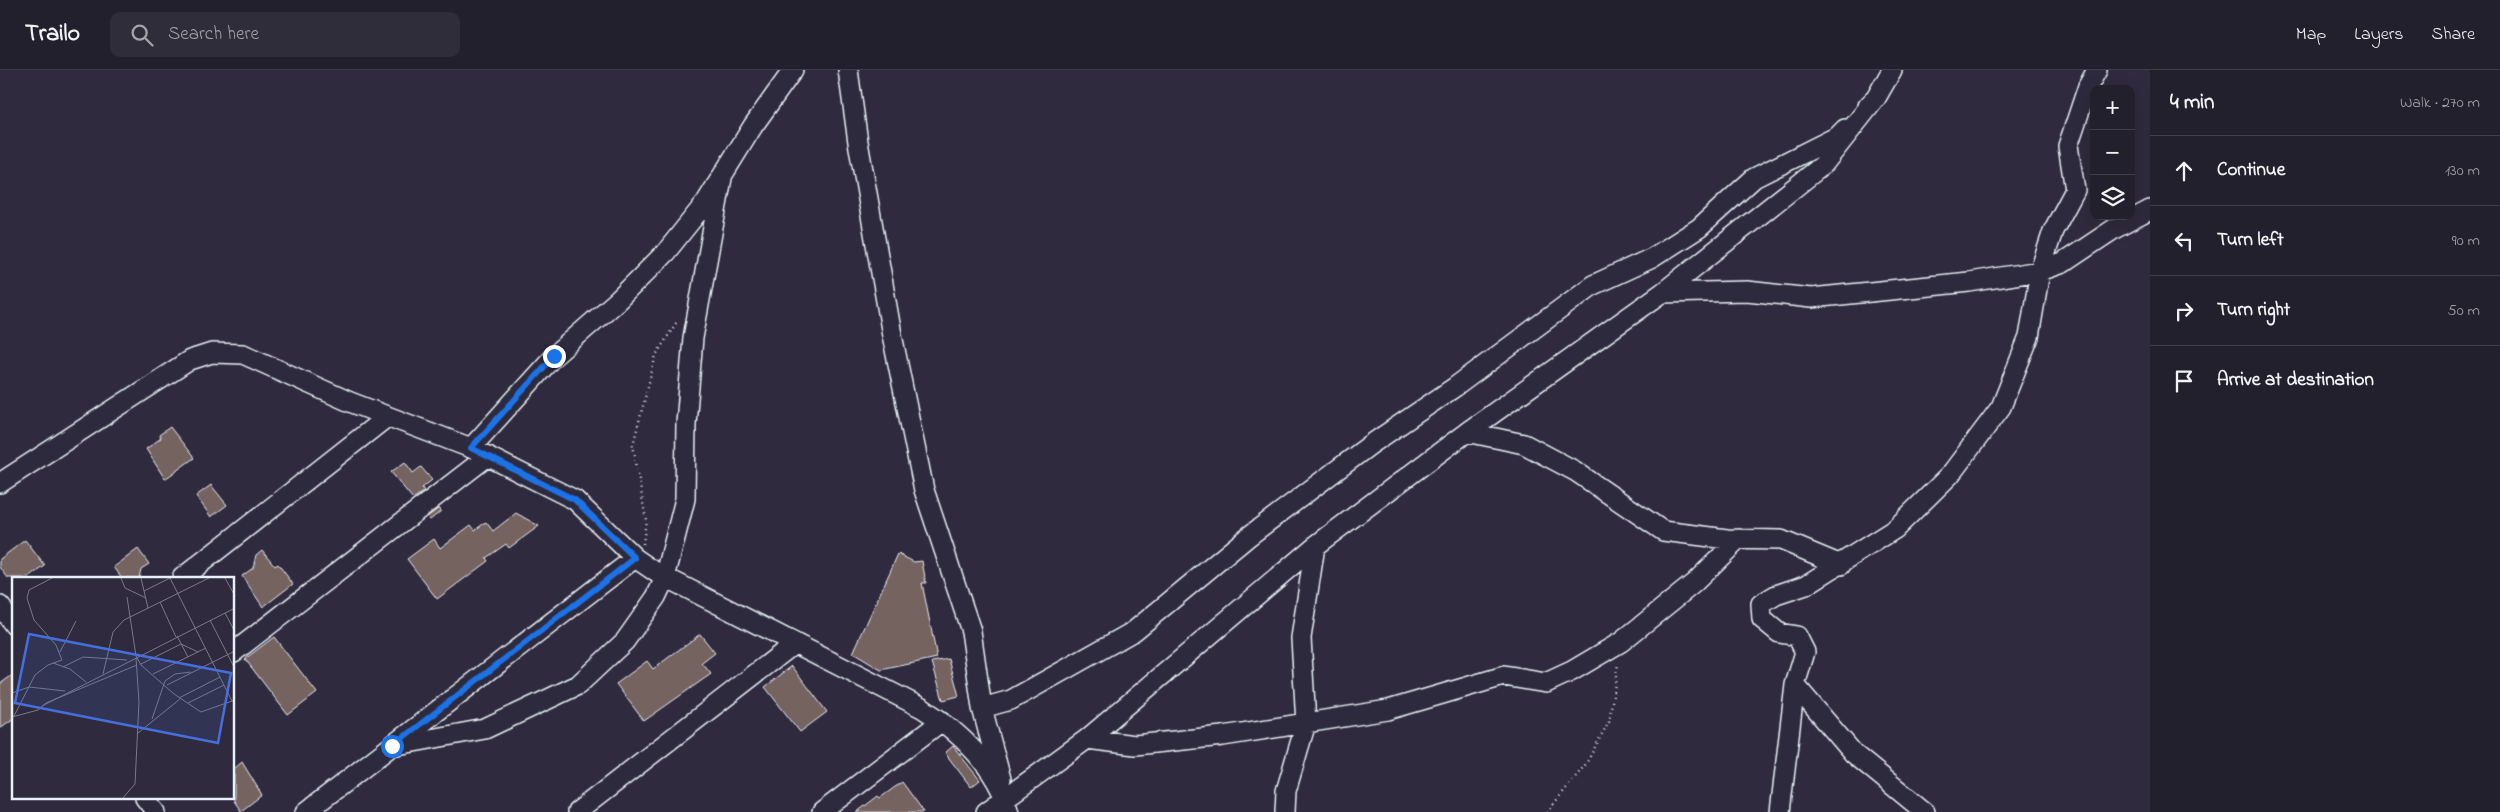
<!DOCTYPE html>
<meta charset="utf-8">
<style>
body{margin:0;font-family:"Indie Flower",sans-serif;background:#2f2d3a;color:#f1f3f6}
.controls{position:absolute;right:15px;top:15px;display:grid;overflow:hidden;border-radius:10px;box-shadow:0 5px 20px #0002}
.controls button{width:45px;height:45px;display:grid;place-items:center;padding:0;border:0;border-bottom:1px solid #403e4a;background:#23202e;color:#f1f3f6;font:25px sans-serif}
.stop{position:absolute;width:15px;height:15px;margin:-11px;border:4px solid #1a73e8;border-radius:50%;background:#fff}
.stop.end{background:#1a73e8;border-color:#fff;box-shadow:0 1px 5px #0008}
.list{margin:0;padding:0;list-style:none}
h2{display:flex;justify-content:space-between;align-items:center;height:65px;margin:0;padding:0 20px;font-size:21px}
h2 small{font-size:16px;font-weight:400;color:#a3a3aa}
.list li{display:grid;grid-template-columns:32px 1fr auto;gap:15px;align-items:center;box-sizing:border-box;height:70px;padding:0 20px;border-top:1px solid #403e4a}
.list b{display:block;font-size:19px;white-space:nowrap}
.list em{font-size:16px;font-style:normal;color:#a3a3aa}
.icon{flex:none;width:28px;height:28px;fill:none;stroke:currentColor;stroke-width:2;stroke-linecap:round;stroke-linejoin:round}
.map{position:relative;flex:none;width:2150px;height:742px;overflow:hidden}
header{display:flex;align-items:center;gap:30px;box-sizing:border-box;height:70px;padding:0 25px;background:#23202e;border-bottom:1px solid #403e4a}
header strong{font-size:24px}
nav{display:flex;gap:28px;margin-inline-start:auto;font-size:18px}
.search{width:350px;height:45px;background:#2f2d3a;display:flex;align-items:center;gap:12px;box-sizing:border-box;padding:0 18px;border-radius:10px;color:#a3a3aa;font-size:19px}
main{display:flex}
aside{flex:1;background:#23202e}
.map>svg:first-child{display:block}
</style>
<header>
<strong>Trailo</strong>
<div class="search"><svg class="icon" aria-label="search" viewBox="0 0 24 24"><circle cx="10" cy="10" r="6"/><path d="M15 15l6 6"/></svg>Search here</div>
<nav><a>Map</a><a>Layers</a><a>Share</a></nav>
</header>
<main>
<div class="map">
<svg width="2150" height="742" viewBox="0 0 2150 742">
<rect width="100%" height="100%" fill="#2f2a3d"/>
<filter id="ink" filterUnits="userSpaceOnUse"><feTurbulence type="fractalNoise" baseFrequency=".02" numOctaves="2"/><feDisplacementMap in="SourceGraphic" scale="10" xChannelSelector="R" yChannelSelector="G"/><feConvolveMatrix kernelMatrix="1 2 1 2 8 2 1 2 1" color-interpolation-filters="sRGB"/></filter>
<g filter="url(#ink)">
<!-- building -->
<path fill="#746361" stroke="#e8f1f8" d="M170 357 194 388 165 409 146 379 161 368 159 365Z
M405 392 413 403 421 397 432 410 422 418 424 421 413 429 391 402Z
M211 415 227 435 211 447 196 426Z
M439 438 441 441 430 450 427 447Z
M516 443 539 456 509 478 506 474 486 488 488 491 437 529 407 489 434 469 440 478 471 455 475 460 486 452 493 461Z
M25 470 45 496 29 508H8L0 497V489Z
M138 479 149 494 141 499 139 508H122L114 497Z
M262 480 275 496 278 494 293 514 263 537 242 506 253 498 256 485Z
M898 484 914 492 922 491 926 513H922L937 588 881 600 853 583Z
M700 564 715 583 702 593 711 604 644 651 616 614 647 591 653 599Z
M274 567 317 623 288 645 245 589Z
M949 589 959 626 943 630 932 592Z
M792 596 827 642 800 662 765 617Z
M14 604V648L0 658V614Z
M953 676 980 710 971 717 945 683Z
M242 692 262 725 241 741 234 731V699Z
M902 712 924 742H857L878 726 880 728Z"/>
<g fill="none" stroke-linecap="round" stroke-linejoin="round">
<!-- minor casing -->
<g stroke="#e8f1f8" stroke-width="22">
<path id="minor" d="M848 0 858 72 892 265 924 420 971 561 982 638 1001 709
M1868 36 1876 28 1892 0
M1662 223 1747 221 1811 228 1969 212 2040 201 2063 193 2114 159 2150 140
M1467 362 1524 374 1575 401 1663 461 1727 469 1781 470 1841 495
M471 378 554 286 618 230 666 182 706 132 753 56 793 0
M0 413 190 290 212 283 243 284 350 332 471 378 575 430 635 488 657 503 922 638C959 661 998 698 1009 742
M182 508 387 347
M0 536 14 555
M234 582 488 386
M1795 615 1854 684 1925 742
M982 638 1011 630 1134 561 1249 466 1370 375 1455 317 1593 215 1652 188 1699 158 1754 108 1838 66 1845 59
M1087 669 1135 675 1223 666 1388 640 1504 606 1546 613 1572 601 1621 572 1694 513 1739 469
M392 676 485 659 578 615 625 571 656 527 665 508 685 429 686 354 693 268 722 108
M145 728 156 742
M306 742 635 488
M577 742 794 574
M822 742 942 651
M986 742 1087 669 1315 476 1467 362 1662 223 1823 95 1876 28
M1285 742 1286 721 1306 653 1301 568 1315 476
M1780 742 1795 615 1805 582 1797 566 1779 563 1762 549 1761 534 1776 525 1806 515 1895 459 1950 405 2001 337 2029 267 2040 201 2053 161 2075 120 2068 76 2088 16 2097 0"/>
</g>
<!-- path -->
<path stroke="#e8f1f8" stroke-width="2.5" stroke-dasharray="1 4" stroke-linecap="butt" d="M643 474 646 450 633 375 656 285 678 250
M1547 742 1586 694 1609 651 1618 594"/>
<!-- minor -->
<use href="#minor" stroke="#2f2a3d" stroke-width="19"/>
</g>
</g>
<g fill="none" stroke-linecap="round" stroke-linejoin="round" filter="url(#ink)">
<!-- route -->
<path stroke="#1a73e8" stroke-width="6" d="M392 676 635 488 575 430 471 378 554 286"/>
</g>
<!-- overview -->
<g transform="translate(12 507)">
<rect width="222" height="222" fill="#2f2a3d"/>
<path fill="none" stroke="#797a88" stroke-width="1" d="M109 1 113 11 134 21M129 1 136 31M158 1 220 124M213 1 223 19M132 14 158 1M115 20 124 79 129 88 162 117 189 135 223 123M148 25 164 60M213 36 223 55M198 43 223 92M165 59 176 80M48 75 64 44M41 86 58 92 74 105M129 87 169 67 186 75M51 90 71 80 115 83M91 97 101 55 112 43 197 1M141 97 194 71M155 108 223 74M0 116 17 110 53 114M167 121 208 100M176 126 212 108M30 129 223 31M2 139 23 98 36 88 50 83 44 68 22 43 15 21 17 13 40 1M0 140 26 133 34 126 125 88M140 142 153 104 163 97 179 95M126 156 168 122M110 222 123 207 127 125 124 81"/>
<path fill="#466fde" fill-opacity="0.15" stroke="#466fde" stroke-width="2.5" d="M17 57 219 96 206 166 3 126Z"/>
<rect width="222" height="222" fill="none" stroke="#e8f1f8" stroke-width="2.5"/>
</g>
</svg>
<div class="controls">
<button>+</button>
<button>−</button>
<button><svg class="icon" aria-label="layers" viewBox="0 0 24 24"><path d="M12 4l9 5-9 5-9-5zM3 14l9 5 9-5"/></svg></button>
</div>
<div class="stop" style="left:392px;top:676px"></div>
<div class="stop end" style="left:554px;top:286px"></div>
</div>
<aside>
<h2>4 min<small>Walk · 270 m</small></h2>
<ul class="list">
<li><svg class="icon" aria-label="ahead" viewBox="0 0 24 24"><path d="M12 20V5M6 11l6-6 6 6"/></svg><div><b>Continue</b></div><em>130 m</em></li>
<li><svg class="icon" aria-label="left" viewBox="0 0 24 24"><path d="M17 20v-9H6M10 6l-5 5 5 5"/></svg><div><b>Turn left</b></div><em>90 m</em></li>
<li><svg class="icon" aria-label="right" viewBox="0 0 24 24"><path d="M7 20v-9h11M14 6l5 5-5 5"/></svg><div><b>Turn right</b></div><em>50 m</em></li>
<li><svg class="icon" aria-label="arrive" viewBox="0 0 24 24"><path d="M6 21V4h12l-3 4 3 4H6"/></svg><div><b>Arrive at destination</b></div></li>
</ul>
</aside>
</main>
